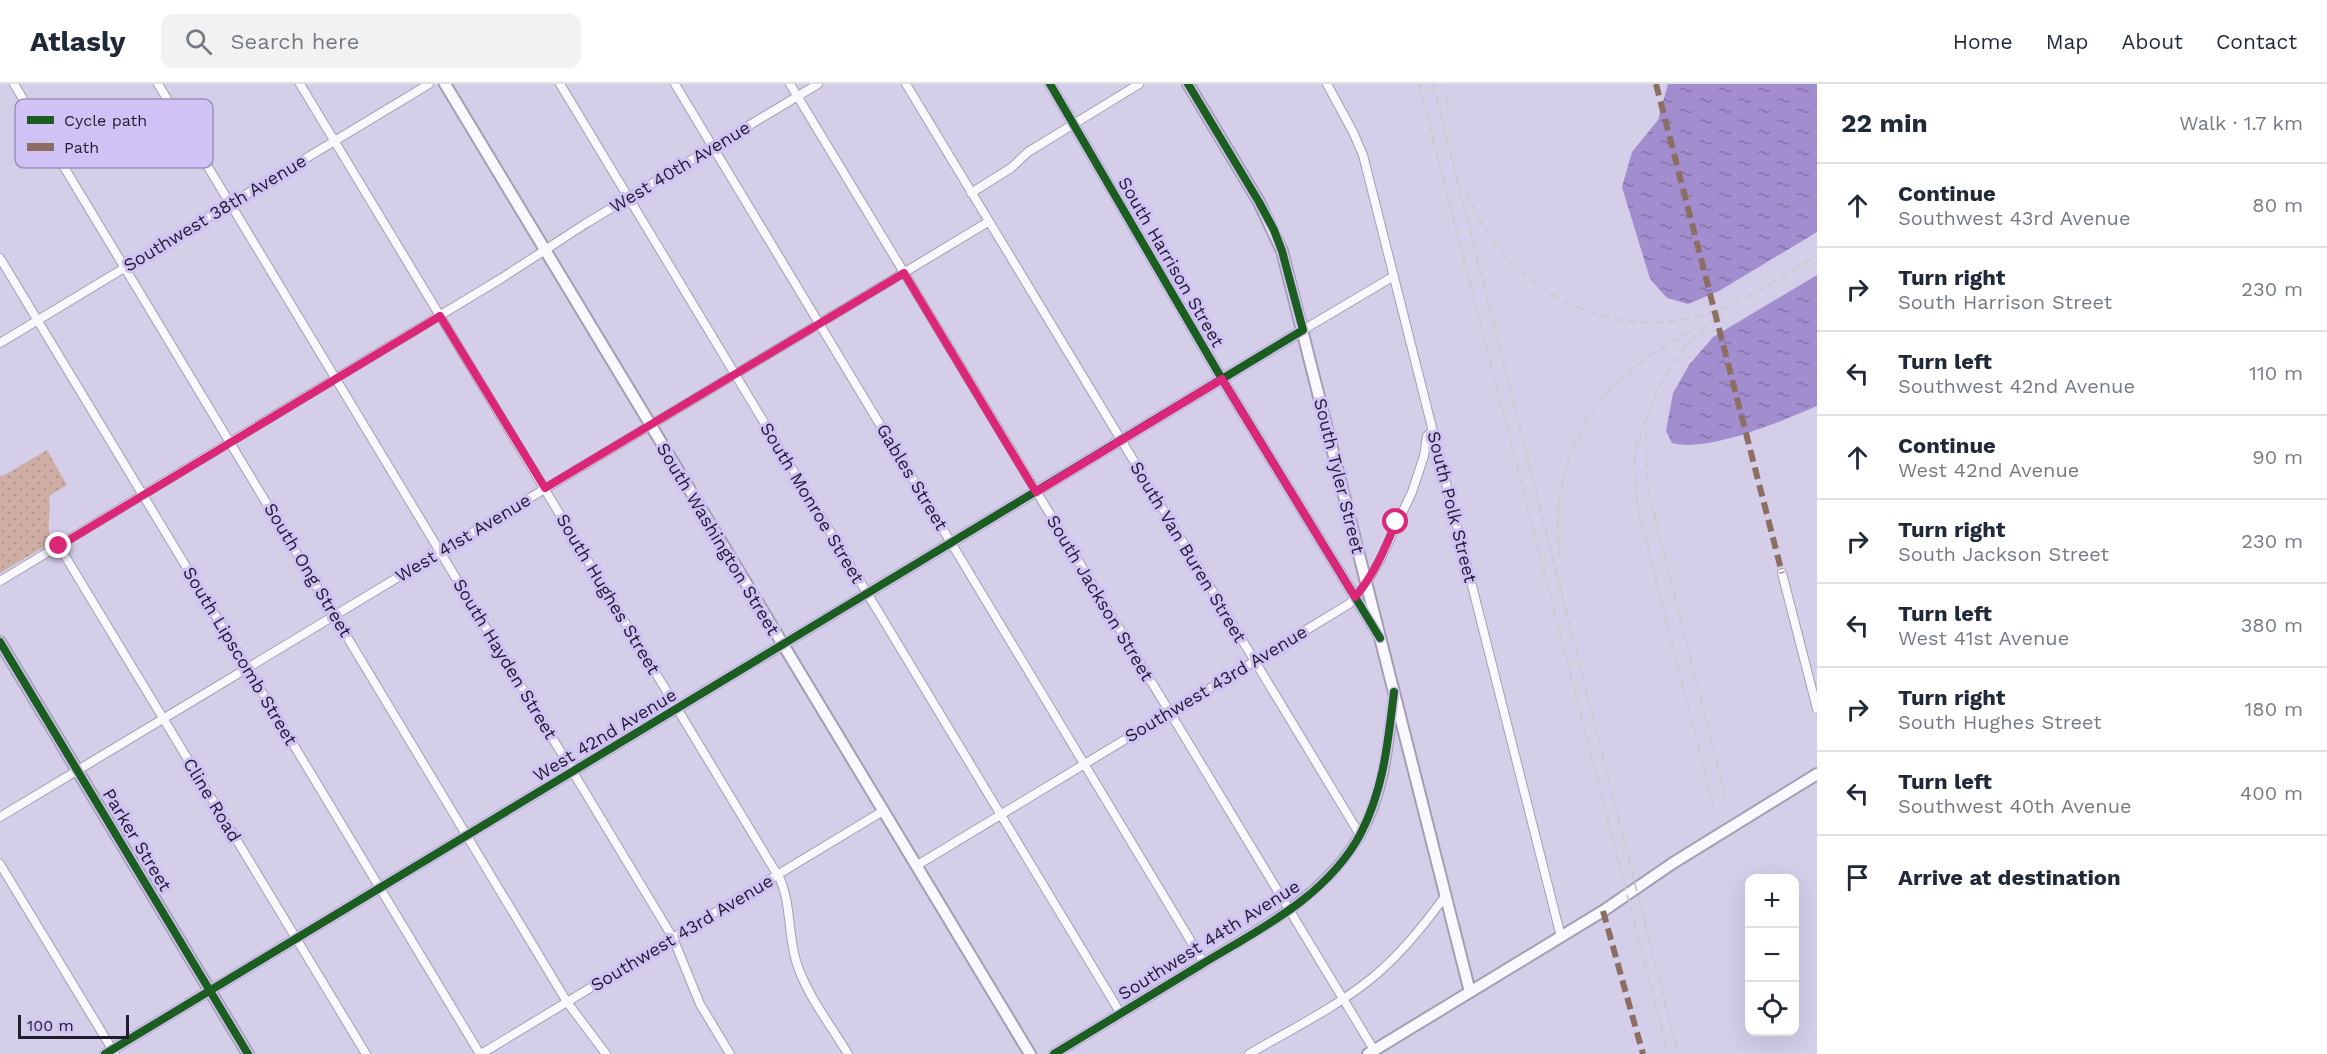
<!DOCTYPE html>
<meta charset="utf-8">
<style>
body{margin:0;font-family:"Work Sans",sans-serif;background:#f2f2f3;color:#1f2937}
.controls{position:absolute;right:18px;bottom:18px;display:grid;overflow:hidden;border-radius:12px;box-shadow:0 6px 24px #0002}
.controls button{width:54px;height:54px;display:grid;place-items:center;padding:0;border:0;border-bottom:2px solid #e0e1e3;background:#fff;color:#1f2937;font:30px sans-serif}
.scale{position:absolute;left:18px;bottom:15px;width:111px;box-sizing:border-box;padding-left:6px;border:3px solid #221c2f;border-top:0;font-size:16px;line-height:21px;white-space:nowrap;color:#221c2f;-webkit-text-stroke:4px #d0c2f5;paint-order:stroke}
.stop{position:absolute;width:18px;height:18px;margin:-14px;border:4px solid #db2777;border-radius:50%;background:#fff}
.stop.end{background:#db2777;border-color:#fff;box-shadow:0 2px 6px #0008}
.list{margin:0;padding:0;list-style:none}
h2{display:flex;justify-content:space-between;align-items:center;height:78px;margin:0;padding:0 24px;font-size:26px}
h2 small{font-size:20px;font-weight:400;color:#747a83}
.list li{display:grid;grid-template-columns:39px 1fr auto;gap:18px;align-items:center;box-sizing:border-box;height:84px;padding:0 24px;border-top:2px solid #e0e1e3}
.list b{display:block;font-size:22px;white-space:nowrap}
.list p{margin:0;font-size:20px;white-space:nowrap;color:#747a83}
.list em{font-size:20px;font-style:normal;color:#747a83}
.icon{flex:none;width:33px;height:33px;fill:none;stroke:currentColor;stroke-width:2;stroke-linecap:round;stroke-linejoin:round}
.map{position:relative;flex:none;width:1817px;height:970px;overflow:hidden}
header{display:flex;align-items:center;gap:36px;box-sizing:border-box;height:84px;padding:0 30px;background:#fff;border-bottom:2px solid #e0e1e3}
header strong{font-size:28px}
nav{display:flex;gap:33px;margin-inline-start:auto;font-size:21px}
.search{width:420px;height:54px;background:#f2f2f3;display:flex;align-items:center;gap:15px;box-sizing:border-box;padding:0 21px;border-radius:12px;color:#747a83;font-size:22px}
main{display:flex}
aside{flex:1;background:#fff}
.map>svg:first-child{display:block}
</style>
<header>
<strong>Atlasly</strong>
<div class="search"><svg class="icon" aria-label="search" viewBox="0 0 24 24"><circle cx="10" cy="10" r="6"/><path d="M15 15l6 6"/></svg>Search here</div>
<nav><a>Home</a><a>Map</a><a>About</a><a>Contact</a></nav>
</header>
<main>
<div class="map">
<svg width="1817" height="970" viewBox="0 0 1817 970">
<defs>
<pattern id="park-dots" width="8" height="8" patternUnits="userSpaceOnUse" patternTransform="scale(1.5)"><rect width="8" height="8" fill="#ceaea4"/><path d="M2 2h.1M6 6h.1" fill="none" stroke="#b1958e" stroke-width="1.8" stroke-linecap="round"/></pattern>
<pattern id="water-ripples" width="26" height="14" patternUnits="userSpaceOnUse" patternTransform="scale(1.5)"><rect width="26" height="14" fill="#a28ece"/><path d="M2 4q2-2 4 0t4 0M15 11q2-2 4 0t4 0" fill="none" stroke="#8473a8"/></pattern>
</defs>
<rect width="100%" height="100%" fill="#d5cee9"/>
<!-- park -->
<path fill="url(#park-dots)" d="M47 366 67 401 49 412C52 428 45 443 52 458L0 489V391L3 392Z"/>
<!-- water -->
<path fill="url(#water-ripples)" d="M1668 0H1817V148L1719 207 1688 220 1667 214 1650 195 1622 103 1632 68 1658 36Z
M1817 191V322C1782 337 1708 369 1672 359L1666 347 1673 309 1689 281 1713 253Z"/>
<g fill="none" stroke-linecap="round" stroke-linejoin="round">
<!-- minor casing -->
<g stroke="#a49eb3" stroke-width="10">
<path id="minor" d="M14 0 567 918 606 970
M158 0 673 854 700 920 730 970
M300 0 780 795C791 820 788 850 796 877 806 910 830 940 848 970
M560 0 1121 930
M675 0 1204 879
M790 0 1374 966
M906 0 1360 751
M1327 0 1353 48 1363 71 1561 853
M971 109 1011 84 1028 68 1139 0
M0 174 480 970
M1303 246 1394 192
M0 259 429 0
M59 462 366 970
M1782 489 1817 625
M0 497 502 194 585 140 818 0
M0 733 988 138
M0 780 115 970
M916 782 1349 520 1366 500 1380 476 1412 408 1424 372 1427 352 1433 346
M481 970 883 727
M1249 970C1290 946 1335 924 1372 894 1401 870 1424 841 1446 811"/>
</g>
<!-- tertiary casing -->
<g stroke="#a49eb3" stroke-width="12">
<path id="tertiary" d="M1050 0 1222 295 1377 549
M105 970 1303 246
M1054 970C1103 940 1153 910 1202 880 1261 844 1324 813 1360 751 1385 708 1388 659 1394 610"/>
</g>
<!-- secondary casing -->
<g stroke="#a49eb3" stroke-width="14">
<path id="secondary" d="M445 0 1030 970
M1188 0 1259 118 1282 167 1470 908
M0 558 248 970
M1368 970 1603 827 1673 779 1817 690"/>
</g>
<!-- minor -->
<use href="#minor" stroke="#f9f8fc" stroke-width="8"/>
<!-- tertiary -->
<use href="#tertiary" stroke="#f9f8fc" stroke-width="9"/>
<!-- secondary -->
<use href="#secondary" stroke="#f9f8fc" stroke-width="10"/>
<!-- rail -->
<path stroke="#cbc9d1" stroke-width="2" stroke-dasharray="9 4.5" stroke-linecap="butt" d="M1419 0 1668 970
M1433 0 1678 970
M1445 0 1448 31
M1467 108C1499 197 1600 258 1695 233 1739 222 1778 195 1817 172
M1646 348V376L1649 410 1726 715
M1560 472C1550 408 1574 334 1625 291 1647 272 1672 258 1697 243
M1713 721 1637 420 1634 380 1637 360 1658 304 1684 263 1722 228"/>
<!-- quiet -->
<path stroke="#8d6e63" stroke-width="6" stroke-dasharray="12 6" stroke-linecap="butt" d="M1656 0 1782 489
M1603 827 1643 970"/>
<!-- cycleway casing -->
<g stroke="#d0c2f5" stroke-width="11">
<path id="cycleway" d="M1050 0 1222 295 1380 554
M0 558 248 970
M105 970 1303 246 1282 167 1274 146 1259 118 1188 0
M1054 970C1103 940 1153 910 1202 880 1260 845 1328 812 1361 749 1384 704 1388 657 1394 608"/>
</g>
<!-- cycleway -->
<use href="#cycleway" stroke="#1b5e20" stroke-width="8"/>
</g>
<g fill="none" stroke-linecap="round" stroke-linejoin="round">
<!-- route -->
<path stroke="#db2777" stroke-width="8" d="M59 462 440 232 545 404 904 189 1036 408 1222 295 1355 513C1374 491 1385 465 1396 438"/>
</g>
<g text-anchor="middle" stroke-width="6" stroke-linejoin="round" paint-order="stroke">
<!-- street labels -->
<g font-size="18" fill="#221c2f" stroke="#d0c2f5">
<text transform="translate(680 83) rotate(-31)" y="6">West 40th Avenue</text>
<text transform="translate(215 129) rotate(-31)" y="6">Southwest 38th Avenue</text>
<text transform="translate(1171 178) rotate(60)" y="6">South Harrison Street</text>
<text transform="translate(1339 392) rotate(76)" y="6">South Tyler Street</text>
<text transform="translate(912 393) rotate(59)" y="6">Gables Street</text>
<text transform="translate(812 419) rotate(59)" y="6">South Monroe Street</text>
<text transform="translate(1452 423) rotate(76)" y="6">South Polk Street</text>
<text transform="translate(463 454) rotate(-31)" y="6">West 41st Avenue</text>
<text transform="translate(718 455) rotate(59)" y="6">South Washington Street</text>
<text transform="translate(1188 468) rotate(59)" y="6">South Van Buren Street</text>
<text transform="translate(308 486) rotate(59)" y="6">South Ong Street</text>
<text transform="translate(608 510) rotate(59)" y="6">South Hughes Street</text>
<text transform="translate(1100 514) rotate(59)" y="6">South Jackson Street</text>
<text transform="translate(240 572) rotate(59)" y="6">South Lipscomb Street</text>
<text transform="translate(505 575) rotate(59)" y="6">South Hayden Street</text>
<text transform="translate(1216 600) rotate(-31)" y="6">Southwest 43rd Avenue</text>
<text transform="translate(605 651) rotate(-31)" y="6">West 42nd Avenue</text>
<text transform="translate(212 716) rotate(59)" y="6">Cline Road</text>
<text transform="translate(137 756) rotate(59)" y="6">Parker Street</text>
<text transform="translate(682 849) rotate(-31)" y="6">Southwest 43rd Avenue</text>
<text transform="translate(1209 856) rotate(-32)" y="6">Southwest 44th Avenue</text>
</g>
</g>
<!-- legend -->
<rect x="15" y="15" width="198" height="69" rx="9" fill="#d0c2f5" stroke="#9c90ba" stroke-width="1.5"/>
<rect x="27" y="32" width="27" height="8" fill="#1b5e20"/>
<rect x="27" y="59" width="27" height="8" fill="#8d6e63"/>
<g font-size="16" fill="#221c2f">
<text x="64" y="42">Cycle path</text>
<text x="64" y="69">Path</text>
</g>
</svg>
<div class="controls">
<button>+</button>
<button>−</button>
<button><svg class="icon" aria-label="locate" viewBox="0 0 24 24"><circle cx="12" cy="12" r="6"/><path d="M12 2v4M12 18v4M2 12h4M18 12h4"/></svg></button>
</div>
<div class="scale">100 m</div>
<div class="stop" style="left:1396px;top:438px"></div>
<div class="stop end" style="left:59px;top:462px"></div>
</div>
<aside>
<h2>22 min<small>Walk · 1.7 km</small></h2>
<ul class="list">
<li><svg class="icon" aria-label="ahead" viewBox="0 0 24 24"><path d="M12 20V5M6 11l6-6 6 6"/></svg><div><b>Continue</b><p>Southwest 43rd Avenue</p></div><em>80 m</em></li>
<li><svg class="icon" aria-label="right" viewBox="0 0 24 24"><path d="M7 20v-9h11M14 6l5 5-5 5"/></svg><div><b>Turn right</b><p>South Harrison Street</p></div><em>230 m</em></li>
<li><svg class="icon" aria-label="left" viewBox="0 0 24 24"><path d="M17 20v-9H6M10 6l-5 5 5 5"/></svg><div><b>Turn left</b><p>Southwest 42nd Avenue</p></div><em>110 m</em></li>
<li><svg class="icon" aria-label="ahead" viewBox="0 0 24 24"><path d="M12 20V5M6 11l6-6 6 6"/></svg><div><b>Continue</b><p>West 42nd Avenue</p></div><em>90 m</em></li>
<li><svg class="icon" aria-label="right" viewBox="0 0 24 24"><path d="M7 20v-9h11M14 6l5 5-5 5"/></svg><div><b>Turn right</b><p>South Jackson Street</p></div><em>230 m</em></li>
<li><svg class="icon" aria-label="left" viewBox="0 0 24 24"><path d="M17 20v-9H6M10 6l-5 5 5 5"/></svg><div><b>Turn left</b><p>West 41st Avenue</p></div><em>380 m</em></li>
<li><svg class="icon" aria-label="right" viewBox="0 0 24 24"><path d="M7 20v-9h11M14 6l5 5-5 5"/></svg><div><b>Turn right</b><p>South Hughes Street</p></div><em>180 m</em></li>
<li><svg class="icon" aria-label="left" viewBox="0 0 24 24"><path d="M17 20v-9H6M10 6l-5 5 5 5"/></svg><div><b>Turn left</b><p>Southwest 40th Avenue</p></div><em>400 m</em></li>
<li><svg class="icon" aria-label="arrive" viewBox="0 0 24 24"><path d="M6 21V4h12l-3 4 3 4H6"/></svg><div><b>Arrive at destination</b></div></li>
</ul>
</aside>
</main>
